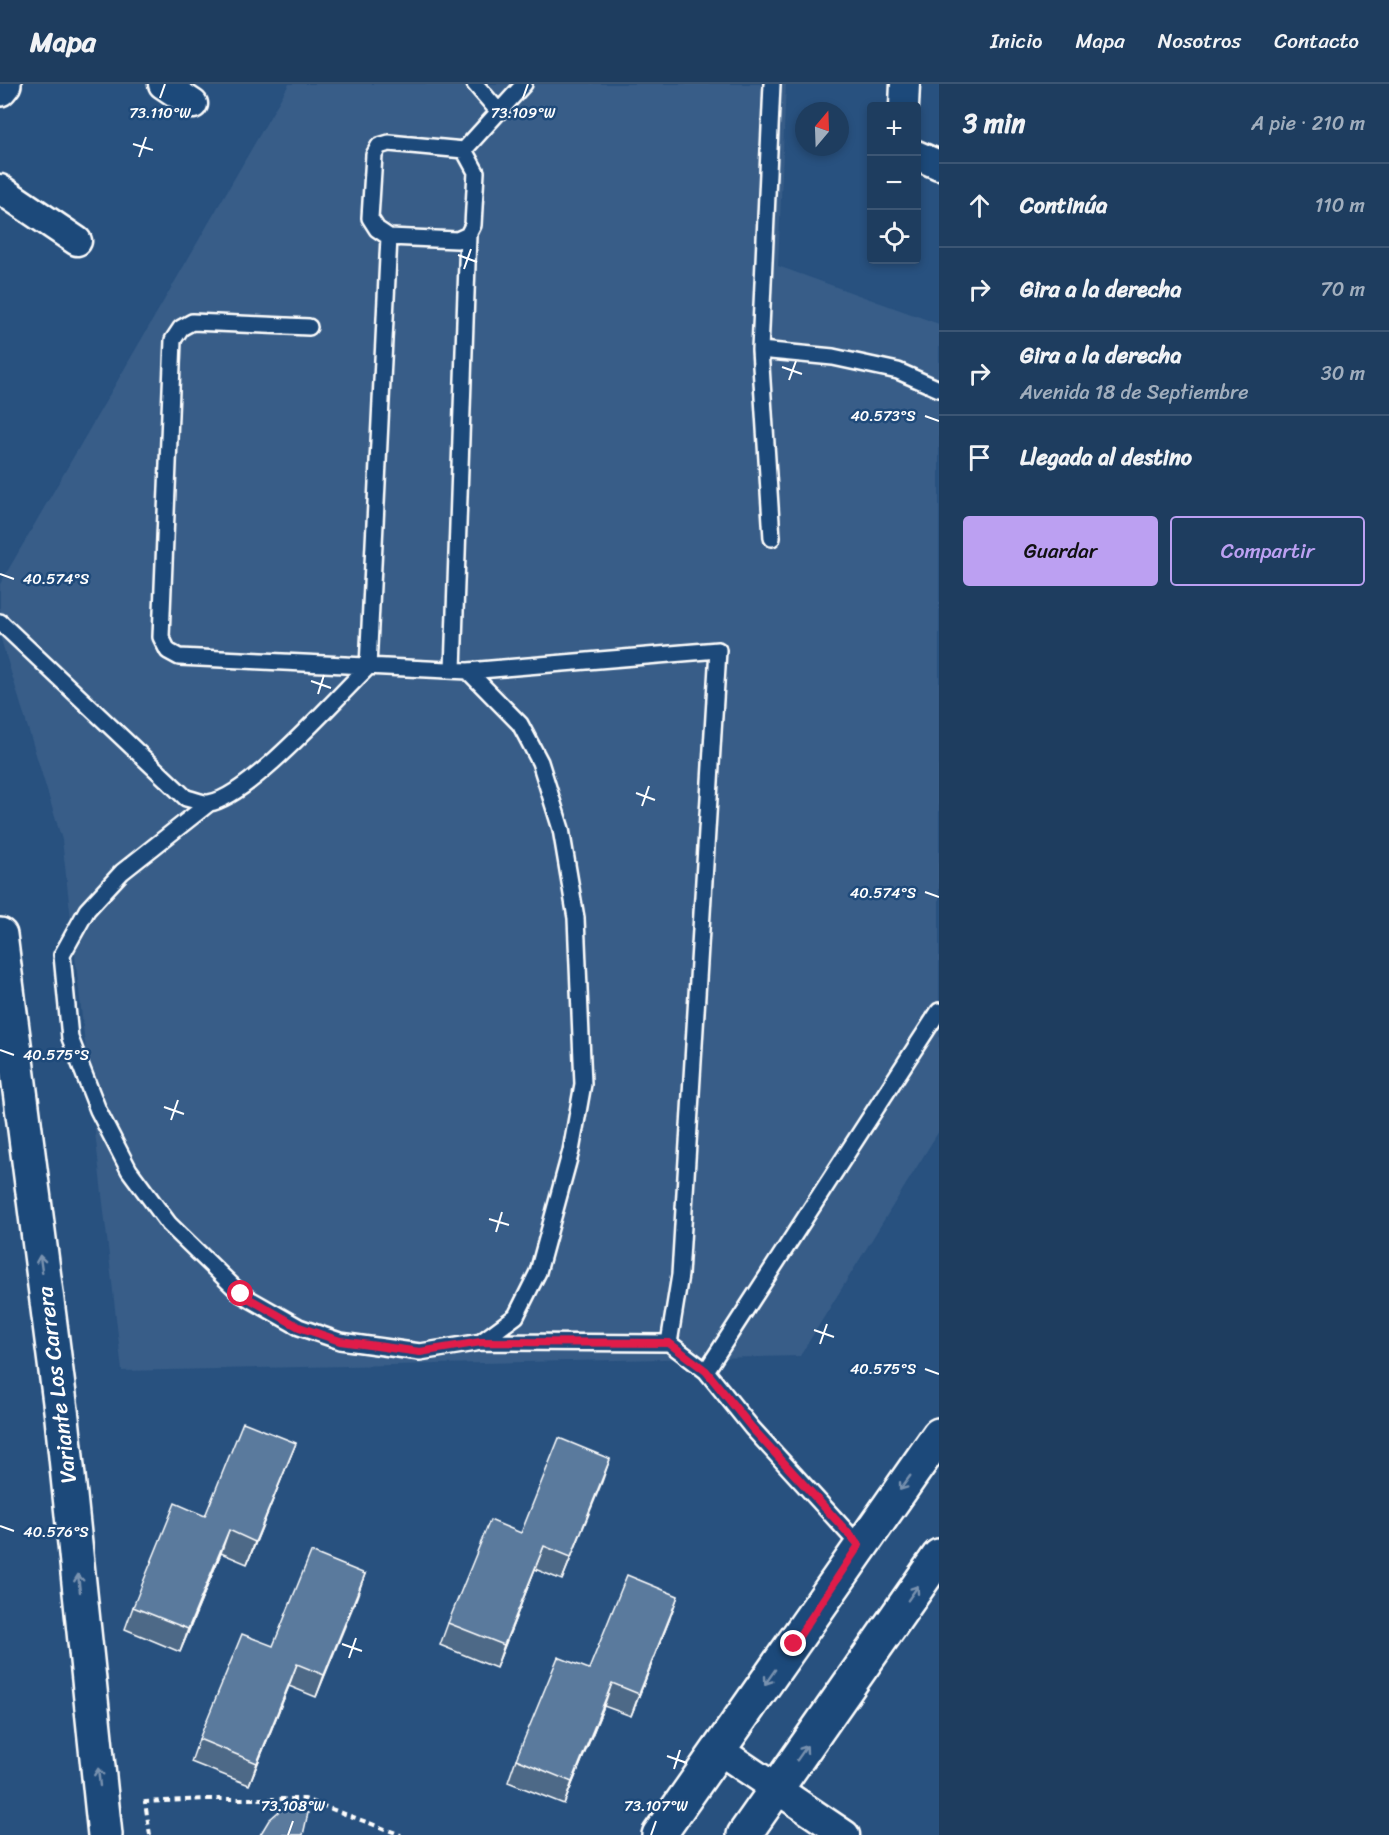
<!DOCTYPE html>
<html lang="es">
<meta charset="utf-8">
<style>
body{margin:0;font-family:Sriracha,sans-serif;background:#2b4868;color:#f1f3f6}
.controls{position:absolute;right:18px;top:18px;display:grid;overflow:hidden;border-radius:6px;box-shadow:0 3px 9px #0003}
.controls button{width:54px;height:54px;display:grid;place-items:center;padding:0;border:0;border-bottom:2px solid #3c5674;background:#1e3d5f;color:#f1f3f6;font:30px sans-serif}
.compass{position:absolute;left:795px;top:18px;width:54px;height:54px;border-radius:50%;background:#1e3d5f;box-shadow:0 3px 9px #0003;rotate:19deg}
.stop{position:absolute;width:18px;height:18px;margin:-14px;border:4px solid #e11d48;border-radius:50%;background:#fff}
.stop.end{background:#e11d48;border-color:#fff;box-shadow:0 2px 6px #0008}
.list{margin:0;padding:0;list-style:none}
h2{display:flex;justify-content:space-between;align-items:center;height:78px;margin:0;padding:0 24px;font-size:26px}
h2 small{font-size:20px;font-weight:400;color:#a1aebd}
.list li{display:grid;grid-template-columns:39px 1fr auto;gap:18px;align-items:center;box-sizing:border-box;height:84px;padding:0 24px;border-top:2px solid #3c5674}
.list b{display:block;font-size:22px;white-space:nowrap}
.list p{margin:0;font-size:20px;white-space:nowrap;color:#a1aebd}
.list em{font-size:20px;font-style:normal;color:#a1aebd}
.actions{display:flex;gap:12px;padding:18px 24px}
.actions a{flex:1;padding:14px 0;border:2px solid #bca0f2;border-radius:6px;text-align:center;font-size:21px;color:#bca0f2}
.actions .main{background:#bca0f2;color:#111}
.icon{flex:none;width:33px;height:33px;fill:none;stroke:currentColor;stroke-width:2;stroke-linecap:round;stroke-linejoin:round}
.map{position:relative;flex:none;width:939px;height:1751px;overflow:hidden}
header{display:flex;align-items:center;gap:36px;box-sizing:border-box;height:84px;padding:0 30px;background:#1e3d5f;border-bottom:2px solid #3c5674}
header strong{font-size:28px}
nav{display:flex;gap:33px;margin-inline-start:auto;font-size:21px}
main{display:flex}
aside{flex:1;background:#1e3d5f}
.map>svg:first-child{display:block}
</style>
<header>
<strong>Mapa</strong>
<nav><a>Inicio</a><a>Mapa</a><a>Nosotros</a><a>Contacto</a></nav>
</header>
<main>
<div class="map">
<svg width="939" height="1751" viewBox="0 0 939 1751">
<rect width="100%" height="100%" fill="#28517f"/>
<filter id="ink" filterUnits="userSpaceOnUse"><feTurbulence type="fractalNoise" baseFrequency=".0167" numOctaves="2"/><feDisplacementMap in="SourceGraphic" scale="12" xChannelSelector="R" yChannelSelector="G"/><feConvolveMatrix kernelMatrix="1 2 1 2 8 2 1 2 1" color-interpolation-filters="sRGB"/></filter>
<g filter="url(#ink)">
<!-- built -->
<path fill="#375d88" d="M289 0H786L778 182 939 240V1047L800 1272 122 1287 62 756 0 552V500Z"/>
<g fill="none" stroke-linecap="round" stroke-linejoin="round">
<!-- service casing -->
<g stroke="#fff" stroke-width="20">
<path id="service" d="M475 0 499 28
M389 59 464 66 476 88 473 141 468 151 457 156 389 153 377 145 370 134 374 71 379 62Z
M464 66 524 0
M309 243 192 238 181 244 173 256 161 553 168 567 179 573 468 587 718 566 680 1191 669 1259 706 1287 752 1344 859 1461
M760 266 833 273 898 287 939 305
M772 454 760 266 772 0
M0 538 186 714C193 715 202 720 209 719 249 713 336 614 368 583L389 153
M453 586 468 151
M208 720 122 788 87 826 62 871 70 954 98 1026 129 1086 169 1140 241 1210 299 1243 340 1257 420 1268 481 1258 516 1232 538 1188 571 1067 583 1000 576 834 561 745 540 678 520 640 468 587
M481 1258 669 1259
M706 1287 939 927"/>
</g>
<!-- minor casing -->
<g stroke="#fff" stroke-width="33">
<path id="minor" d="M163 0 193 20
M904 22 905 0
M916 71 939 81
M0 105 77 157
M719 1666 845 1751"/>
</g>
<!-- tertiary casing -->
<g stroke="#fff" stroke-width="38">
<path id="tertiary" d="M0 5 4 0
M659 1751 939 1351
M744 1751 939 1472"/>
</g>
<!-- secondary casing -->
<g stroke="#fff" stroke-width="38">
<path id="secondary" d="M0 851 62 1334 105 1751"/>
</g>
<!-- path -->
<path stroke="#fff" stroke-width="4" stroke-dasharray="6 4.5" stroke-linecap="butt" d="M150 1751 145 1718 207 1715H305L401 1751"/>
<!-- service -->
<use href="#service" stroke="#1f4a7a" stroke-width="15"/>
<!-- minor -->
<use href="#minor" stroke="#1f4a7a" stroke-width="28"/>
<!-- tertiary -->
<use href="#tertiary" stroke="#1f4a7a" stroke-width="33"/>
<!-- secondary -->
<use href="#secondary" stroke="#1f4a7a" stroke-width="33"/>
</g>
<!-- wall -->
<path fill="#4d6987" stroke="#fff" stroke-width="1.5" d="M296 1359 247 1480 221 1469 180 1568 125 1545 133 1523Z
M610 1375 562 1496 535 1485 496 1584 440 1561 448 1539 521 1449Z
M365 1490 316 1613 289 1602 249 1701 191 1678 199 1655 273 1562Z
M670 1534 631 1632 604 1622 564 1720 508 1698 516 1675Z"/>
<!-- shaded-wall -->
<path fill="#3f556e" stroke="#fff" stroke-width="1.5" d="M296 1359 287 1381 247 1480 255 1458Z
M610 1375 602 1398 562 1496 571 1473Z
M229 1446 221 1469 180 1568 188 1545Z
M544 1462 535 1485 496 1584 504 1561Z
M365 1490 357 1513 316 1613 324 1591Z
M678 1512 670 1534 631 1632 639 1610Z
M297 1580 289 1602 249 1701 257 1679Z
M612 1599 604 1622 564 1720 572 1698Z"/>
<!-- building -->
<path fill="#5a7a9d" stroke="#fff" stroke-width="1.5" d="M243 1338 296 1359 255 1458 229 1446 188 1545 133 1523 175 1419 205 1432Z
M559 1354 610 1375 571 1473 544 1462 504 1561 448 1539 490 1436 521 1449Z
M311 1468 365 1490 324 1591 297 1580 257 1679 199 1655 242 1550 273 1562Z
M627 1491 678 1512 639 1610 612 1599 572 1698 516 1675 558 1573 589 1585Z
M285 1722 308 1729 303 1751H260L269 1736Z"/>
<!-- one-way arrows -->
<defs><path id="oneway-shaft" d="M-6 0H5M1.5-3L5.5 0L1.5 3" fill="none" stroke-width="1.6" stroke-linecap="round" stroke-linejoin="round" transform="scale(1.5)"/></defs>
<g stroke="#7992af">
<use href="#oneway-shaft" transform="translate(41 1180) rotate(-98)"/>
<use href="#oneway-shaft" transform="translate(905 1399) rotate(126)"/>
<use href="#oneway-shaft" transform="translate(79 1499) rotate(-96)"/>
<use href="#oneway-shaft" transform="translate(913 1509) rotate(-55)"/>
<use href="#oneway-shaft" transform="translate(770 1593) rotate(125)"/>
<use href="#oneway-shaft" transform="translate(802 1669) rotate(-55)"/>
<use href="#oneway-shaft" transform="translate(99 1693) rotate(-96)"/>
</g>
</g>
<g fill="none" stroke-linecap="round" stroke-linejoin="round" filter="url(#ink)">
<!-- route -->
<path stroke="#e11d48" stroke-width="8" d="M241 1210 299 1243 340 1257 420 1268 481 1258 669 1259 706 1287 752 1344 859 1461 794 1560"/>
</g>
<!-- ticks -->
<path fill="none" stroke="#fff" stroke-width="2" d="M160 14 165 0M523 14 528 0M133 60 153 66M139 73 146 53M458 171 477 178M464 185 471 165M782 283 802 290M789 296 796 277M925 332 939 337M0 490 14 495M311 597 331 604M318 610 324 591M636 709 655 716M642 722 649 702M925 808 939 813M0 966 14 971M164 1023 184 1030M171 1036 178 1016M489 1135 509 1141M496 1148 502 1128M814 1246 834 1253M820 1260 827 1240M925 1285 939 1290M0 1442 14 1447M342 1560 362 1567M349 1574 356 1554M667 1672 687 1679M674 1685 680 1666M288 1751 293 1737M651 1751 656 1737"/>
<g text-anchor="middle" stroke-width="5" stroke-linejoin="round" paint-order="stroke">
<!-- street labels -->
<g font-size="22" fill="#fff" stroke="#1f4a7a">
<text transform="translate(56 1301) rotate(-97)" y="8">Variante Los Carrera</text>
</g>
</g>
<g font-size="15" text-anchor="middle" fill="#fff" stroke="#1f4a7a" stroke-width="5" stroke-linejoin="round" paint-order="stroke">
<text x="160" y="34">73.110°W</text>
<text x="523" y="34">73.109°W</text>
<text x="883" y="337">40.573°S</text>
<text x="56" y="500">40.574°S</text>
<text x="883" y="814">40.574°S</text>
<text x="56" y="976">40.575°S</text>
<text x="883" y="1290">40.575°S</text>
<text x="56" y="1453">40.576°S</text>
<text x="293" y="1727">73.108°W</text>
<text x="656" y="1727">73.107°W</text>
</g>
</svg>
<div class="controls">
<button>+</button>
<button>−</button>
<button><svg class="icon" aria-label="locate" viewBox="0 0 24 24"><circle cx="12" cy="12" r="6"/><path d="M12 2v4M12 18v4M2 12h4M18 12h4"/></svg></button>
</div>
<svg class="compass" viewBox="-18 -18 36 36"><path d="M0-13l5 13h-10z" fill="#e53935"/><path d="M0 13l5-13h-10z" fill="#a1aebd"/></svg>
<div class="stop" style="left:241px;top:1210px"></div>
<div class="stop end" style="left:794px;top:1560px"></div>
</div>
<aside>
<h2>3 min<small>A pie · 210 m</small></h2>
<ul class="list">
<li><svg class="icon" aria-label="ahead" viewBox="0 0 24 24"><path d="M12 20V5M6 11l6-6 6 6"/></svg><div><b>Continúa</b></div><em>110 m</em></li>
<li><svg class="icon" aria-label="right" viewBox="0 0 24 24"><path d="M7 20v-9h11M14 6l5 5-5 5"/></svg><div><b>Gira a la derecha</b></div><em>70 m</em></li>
<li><svg class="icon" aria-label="right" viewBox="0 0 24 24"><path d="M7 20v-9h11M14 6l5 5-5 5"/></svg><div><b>Gira a la derecha</b><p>Avenida 18 de Septiembre</p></div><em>30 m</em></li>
<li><svg class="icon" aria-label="arrive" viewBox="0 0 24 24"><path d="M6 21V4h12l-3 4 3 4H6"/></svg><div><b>Llegada al destino</b></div></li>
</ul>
<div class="actions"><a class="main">Guardar</a><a>Compartir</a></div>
</aside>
</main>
